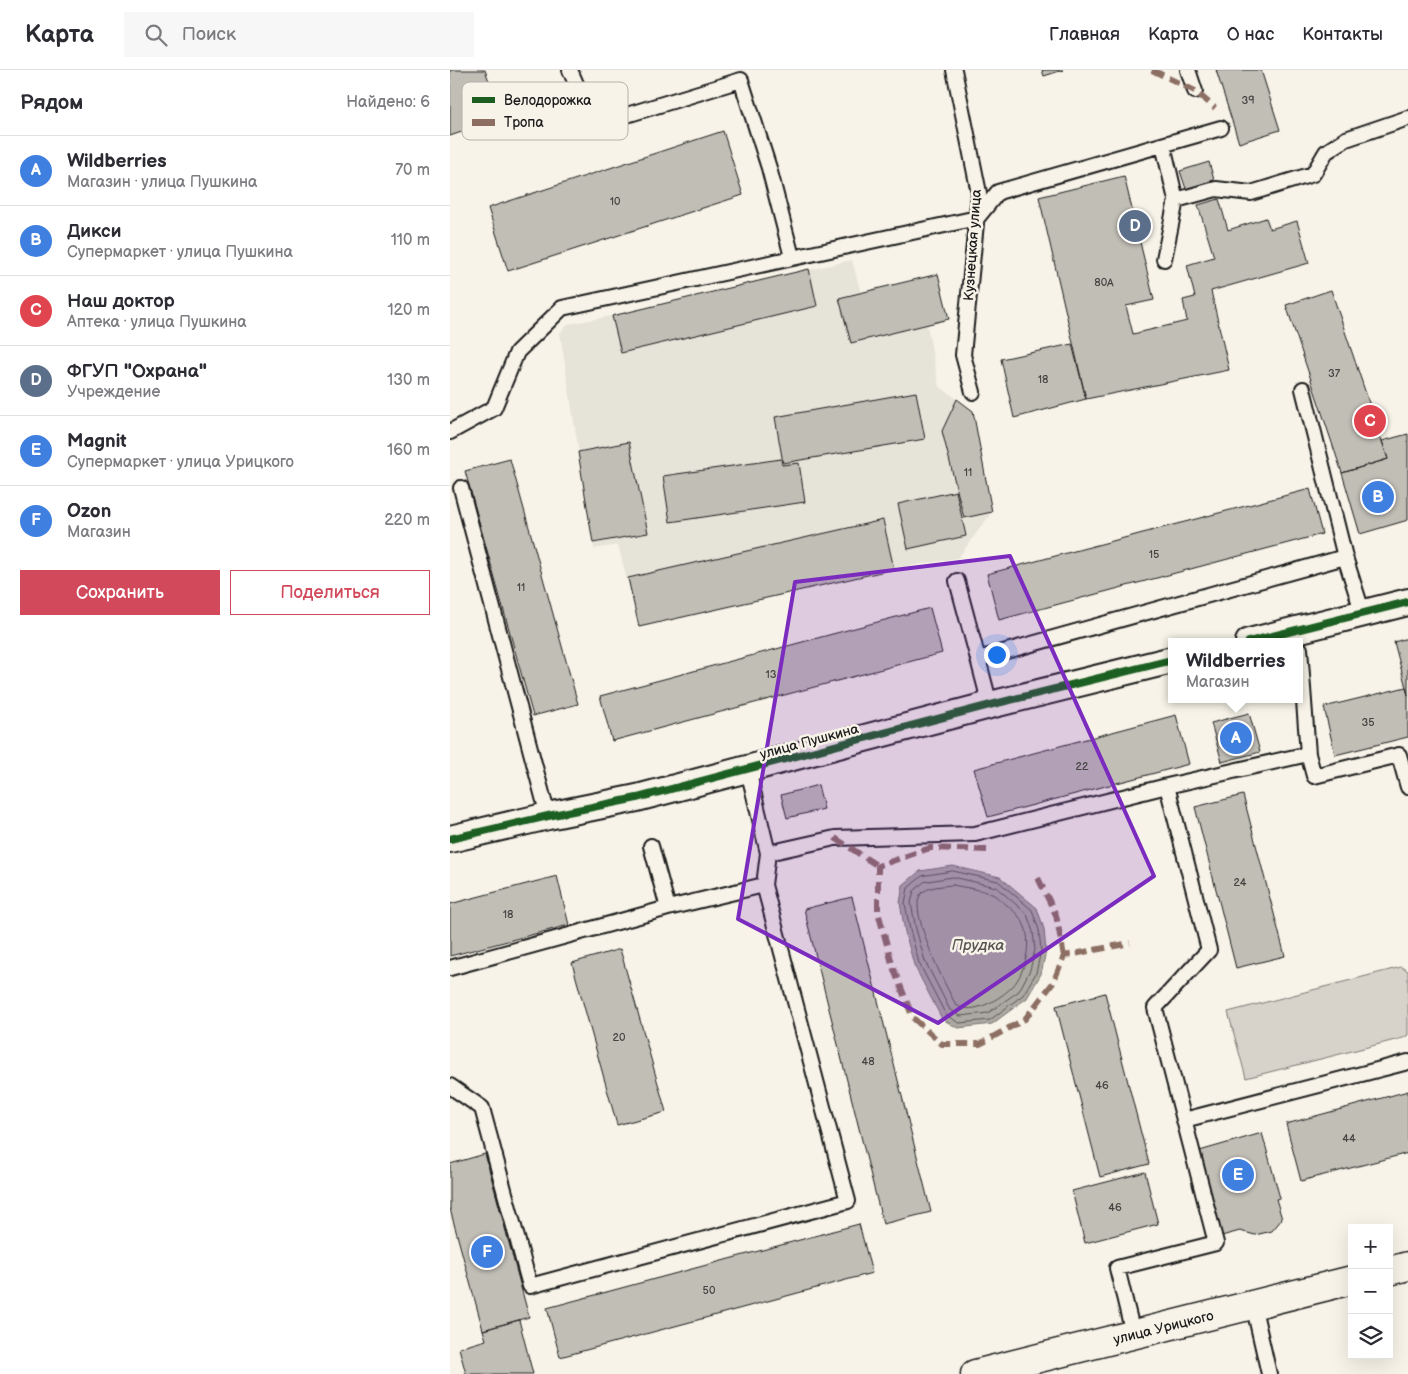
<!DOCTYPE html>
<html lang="ru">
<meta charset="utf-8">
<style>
body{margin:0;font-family:"Balsamiq Sans",sans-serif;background:#f7f7f7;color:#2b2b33}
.controls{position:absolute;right:15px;bottom:15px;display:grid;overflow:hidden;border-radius:0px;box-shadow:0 5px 20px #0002}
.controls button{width:45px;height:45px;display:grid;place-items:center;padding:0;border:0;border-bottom:1px solid #e1e1e2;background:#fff;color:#2b2b33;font:25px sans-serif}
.you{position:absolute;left:546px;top:584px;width:18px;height:18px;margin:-12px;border:4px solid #fff;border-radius:50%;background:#1a73e8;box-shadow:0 0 0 8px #1a73e833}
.badge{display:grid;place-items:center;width:32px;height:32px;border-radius:50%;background:#d1495b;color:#fff;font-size:16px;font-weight:700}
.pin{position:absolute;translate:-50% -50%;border:2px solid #fff;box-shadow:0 1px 5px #0006}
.popup{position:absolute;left:718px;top:568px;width:135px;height:65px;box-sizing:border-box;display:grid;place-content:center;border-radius:0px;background:#fff;filter:drop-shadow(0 1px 4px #0005);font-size:16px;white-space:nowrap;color:#7c7c81}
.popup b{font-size:19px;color:#2b2b33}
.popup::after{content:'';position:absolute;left:50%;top:100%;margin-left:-10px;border:10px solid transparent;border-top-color:#fff}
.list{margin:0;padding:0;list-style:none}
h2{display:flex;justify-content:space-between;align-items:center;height:65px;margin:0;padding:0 20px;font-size:21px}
h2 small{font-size:16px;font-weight:400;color:#7c7c81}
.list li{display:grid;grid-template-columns:32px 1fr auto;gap:15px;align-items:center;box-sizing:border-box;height:70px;padding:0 20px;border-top:1px solid #e1e1e2}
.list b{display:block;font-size:19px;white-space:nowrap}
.list p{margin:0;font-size:16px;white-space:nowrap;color:#7c7c81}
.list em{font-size:16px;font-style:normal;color:#7c7c81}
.actions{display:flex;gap:10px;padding:15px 20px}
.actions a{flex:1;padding:11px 0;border:1px solid #d1495b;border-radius:0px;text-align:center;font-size:18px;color:#d1495b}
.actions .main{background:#d1495b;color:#fff}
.icon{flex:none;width:28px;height:28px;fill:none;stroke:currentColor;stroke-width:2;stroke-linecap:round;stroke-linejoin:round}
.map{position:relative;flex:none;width:958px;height:1304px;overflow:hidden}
header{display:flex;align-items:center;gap:30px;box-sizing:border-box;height:70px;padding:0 25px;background:#fff;border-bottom:1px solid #e1e1e2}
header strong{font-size:24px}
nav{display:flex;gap:28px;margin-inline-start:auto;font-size:18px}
.search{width:350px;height:45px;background:#f7f7f7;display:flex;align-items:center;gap:12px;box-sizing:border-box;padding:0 18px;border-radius:0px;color:#7c7c81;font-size:19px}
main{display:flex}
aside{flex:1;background:#fff}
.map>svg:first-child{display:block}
</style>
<header>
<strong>Карта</strong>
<div class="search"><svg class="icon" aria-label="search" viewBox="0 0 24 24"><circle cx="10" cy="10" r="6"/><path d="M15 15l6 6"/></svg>Поиск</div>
<nav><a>Главная</a><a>Карта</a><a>О нас</a><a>Контакты</a></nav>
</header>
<main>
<aside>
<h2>Рядом<small>Найдено: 6</small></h2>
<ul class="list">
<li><span class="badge" style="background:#3f7fe0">A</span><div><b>Wildberries</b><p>Магазин · улица Пушкина</p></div><em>70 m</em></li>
<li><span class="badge" style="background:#3f7fe0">B</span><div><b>Дикси</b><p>Супермаркет · улица Пушкина</p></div><em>110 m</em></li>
<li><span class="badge" style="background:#e0444e">C</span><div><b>Наш доктор</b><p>Аптека · улица Пушкина</p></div><em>120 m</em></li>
<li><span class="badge" style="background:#5c6f8a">D</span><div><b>ФГУП &quot;Охрана&quot;</b><p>Учреждение</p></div><em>130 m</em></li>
<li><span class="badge" style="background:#3f7fe0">E</span><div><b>Magnit</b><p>Супермаркет · улица Урицкого</p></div><em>160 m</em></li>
<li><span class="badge" style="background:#3f7fe0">F</span><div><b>Ozon</b><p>Магазин</p></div><em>220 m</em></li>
</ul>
<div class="actions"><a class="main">Сохранить</a><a>Поделиться</a></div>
</aside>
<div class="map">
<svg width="958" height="1304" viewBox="0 0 958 1304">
<rect width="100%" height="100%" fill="#f7f3e8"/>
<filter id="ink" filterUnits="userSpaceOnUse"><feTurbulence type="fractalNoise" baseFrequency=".02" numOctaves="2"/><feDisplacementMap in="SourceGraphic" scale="10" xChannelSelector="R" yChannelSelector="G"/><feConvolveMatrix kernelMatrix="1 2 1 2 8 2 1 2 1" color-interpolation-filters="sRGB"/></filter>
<g filter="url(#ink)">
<!-- built -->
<path fill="#e6e3d9" d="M402 190 411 223 488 204 499 249 477 255 489 316 523 341 542 442 508 488 444 499 189 557 168 475 144 479 110 263 118 254 162 246Z"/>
<!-- green -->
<path fill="#d7d3cb" stroke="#7a7874" d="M951 897 958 901V965L953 968 796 1008 778 942Z"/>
<!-- water -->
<path fill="#aca9a2" stroke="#72716c" d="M503 796 550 807 587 838 594 859 596 881 591 904 577 928 542 954 508 958 492 949 464 895 455 862 450 833 453 815 470 801Z"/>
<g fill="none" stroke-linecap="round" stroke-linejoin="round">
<!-- shore -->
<path stroke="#565452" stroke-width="1" d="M503 801 548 811 582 840 589 860 591 881 586 903 573 925 540 950 509 953 496 945 469 893 460 860 455 833 458 818 472 806Z
M503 807 546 817 577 844 583 862 585 880 580 900 569 921 538 943 510 946 500 940 475 891 466 859 461 833 464 821 474 812Z
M503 815C515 818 533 819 544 825 552 831 564 840 570 848 584 865 577 900 563 916 550 929 523 946 506 935 496 917 459 844 470 825 476 816 494 816 503 815Z"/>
</g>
<!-- building -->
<path fill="#c0beb5" stroke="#1c1c1c" d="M0 0H35L52 48 0 66Z
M592 0H613L594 6Z
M766 0H811L830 60 789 73Z
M273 61 293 125 58 201 38 138Z
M759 92 764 110 736 119 730 101Z
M674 106 704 230 676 236 683 264 737 251 733 230 745 227 737 195 764 187 748 135 769 129 778 160 816 148 820 159 847 151 859 193 761 221 779 300 636 329 589 127Z
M359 199 367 236 171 283 162 246Z
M488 204 499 249 401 273 389 228Z
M881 220 938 389 892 403 836 235Z
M622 274 636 329 564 348 551 289Z
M466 322 475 369 333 393 325 347Z
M507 329 523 341 542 442 514 448 492 361Z
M958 364V450L910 464 892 403 938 389 932 371Z
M179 372 198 463 143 473 128 382Z
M60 389 128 634 83 646 15 401Z
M331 389 332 395 349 393 355 432 220 452 213 406Z
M860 419 872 464 549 550 537 504Z
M506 421 516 466 458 479 448 434Z
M433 450 444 499 189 557 178 508Z
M480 538 492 583 162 671 150 626Z
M958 568V625L944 572Z
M956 617 958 625V667L885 685 874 637Z
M799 643 810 682 772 692 761 653Z
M726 645 739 694 538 747 524 699Z
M368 715 374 739 337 748 331 725Z
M793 725 835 886 786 898 745 737Z
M107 806 119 855 0 886V834Z
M402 827 481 1142 433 1154 354 839Z
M170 879 216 1042 167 1055 122 893Z
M655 923 699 1094 650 1107 606 936Z
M958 1021V1083L851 1111 836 1054Z
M812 1063 830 1128 826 1129 832 1149 822 1161 805 1165 790 1161 768 1167 746 1082Z
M35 1084 79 1247 33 1260 0 1139V1094Z
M695 1102 708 1154 635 1173 622 1121Z
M409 1154 422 1203 110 1287 97 1238Z
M69 1250 83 1304H16L9 1278 36 1270 33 1260Z"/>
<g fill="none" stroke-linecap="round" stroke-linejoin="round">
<!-- lane casing -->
<g stroke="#1c1c1c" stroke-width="18">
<path id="lane" d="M120 0 144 55 291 10 319 98 342 187
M504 0 529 123 513 285 523 322
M738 0 745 21
M713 75 726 130 714 189
M726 130 766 119 801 123 863 104 876 82 896 69 958 48
M853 319 895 487 913 544
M0 362 44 338 67 282 112 238 527 148 548 122 771 58
M11 418 98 746
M507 511 528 589
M850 579 858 684 864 706 949 685 958 717
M540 635 528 589 895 487
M201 776 218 838
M318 783 385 768 525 764 717 716
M0 898 218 838 314 815
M0 1016 32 1038 80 1216 398 1131 314 815 318 783 298 700
M734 1050 958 992
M803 1234 819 1304
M683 1263 667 1198 766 1173 705 938 759 880 717 716 858 684"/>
</g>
<!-- street casing -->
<g stroke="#1c1c1c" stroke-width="30">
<path id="street" d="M799 572 958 532
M0 769 98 746 187 728 540 635 722 590"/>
</g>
<!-- highway casing -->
<g stroke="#1c1c1c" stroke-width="31">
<g id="highway">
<path d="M939 1201 958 1196"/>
<path id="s1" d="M525 1304 902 1210"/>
</g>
</g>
<!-- lane -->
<use href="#lane" stroke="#f7f3e8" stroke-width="14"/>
<!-- street -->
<use href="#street" stroke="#f7f3e8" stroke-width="26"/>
<!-- highway -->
<use href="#highway" stroke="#f7f3e8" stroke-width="28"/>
<!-- quiet -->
<path stroke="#8d6e63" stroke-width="6" stroke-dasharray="12 6" stroke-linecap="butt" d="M702 0 745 21 765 38
M385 768 428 796
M537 780 480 778 428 796V842L443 897 463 948 492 974H530L575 949 603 913 614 886 680 873
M588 808 606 845 614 886"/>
<!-- cycleway casing -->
<g stroke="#f7f3e8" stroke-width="11">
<path id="cycleway" d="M799 572 958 532
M0 769 98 746 187 728 540 635 722 590"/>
</g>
<!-- cycleway -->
<use href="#cycleway" stroke="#1b5e20" stroke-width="8"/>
</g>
</g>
<!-- marked area -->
<path fill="#7b2cbf" fill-opacity="0.2" stroke="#7b2cbf" stroke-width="4" stroke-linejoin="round" d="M560 486 704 806 488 953 288 849 345 512Z"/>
<g text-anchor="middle" stroke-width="5" stroke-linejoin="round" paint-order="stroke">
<!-- number labels -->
<g font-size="11" fill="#454442">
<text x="798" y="34">39</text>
<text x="165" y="135">10</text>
<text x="654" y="216">80А</text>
<text x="884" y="307">37</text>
<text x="593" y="313">18</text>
<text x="518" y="406">11</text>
<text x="704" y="488">15</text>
<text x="71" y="521">11</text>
<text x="321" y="608">13</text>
<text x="918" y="656">35</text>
<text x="632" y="700">22</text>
<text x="790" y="816">24</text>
<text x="58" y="848">18</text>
<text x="169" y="971">20</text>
<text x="418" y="995">48</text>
<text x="652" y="1019">46</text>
<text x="899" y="1072">44</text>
<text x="665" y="1141">46</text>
<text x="259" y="1224">50</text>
</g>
<!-- street labels -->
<g font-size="14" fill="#1c1c1c" stroke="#f7f3e8">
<text transform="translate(522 175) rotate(-86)" y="5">Кузнецкая улица</text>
<text transform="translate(359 671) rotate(-15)" y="5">улица Пушкина</text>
<text dy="5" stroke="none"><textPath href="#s1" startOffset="194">улица Урицкого</textPath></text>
</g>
<!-- water labels -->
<g font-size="15" font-style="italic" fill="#565452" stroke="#f7f3e8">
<text x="528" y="880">Прудка</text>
</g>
</g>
<!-- legend -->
<rect x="12" y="12" width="166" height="58" rx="8" fill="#f7f3e8" stroke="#b5b2ab" stroke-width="1"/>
<rect x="22" y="27" width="23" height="6" fill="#1b5e20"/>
<rect x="22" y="49" width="23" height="7" fill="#8d6e63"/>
<g font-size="14" fill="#1c1c1c">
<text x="54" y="35">Велодорожка</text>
<text x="54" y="57">Тропа</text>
</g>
</svg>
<div class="controls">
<button>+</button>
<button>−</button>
<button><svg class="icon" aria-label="layers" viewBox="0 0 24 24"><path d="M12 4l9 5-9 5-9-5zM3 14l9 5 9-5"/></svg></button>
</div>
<div class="you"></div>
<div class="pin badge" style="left:786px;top:668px;background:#3f7fe0">A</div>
<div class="popup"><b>Wildberries</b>Магазин</div>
<div class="pin badge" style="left:928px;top:427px;background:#3f7fe0">B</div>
<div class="pin badge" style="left:920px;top:351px;background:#e0444e">C</div>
<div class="pin badge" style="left:685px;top:156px;background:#5c6f8a">D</div>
<div class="pin badge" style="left:788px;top:1105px;background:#3f7fe0">E</div>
<div class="pin badge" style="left:37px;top:1182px;background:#3f7fe0">F</div>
</div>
</main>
